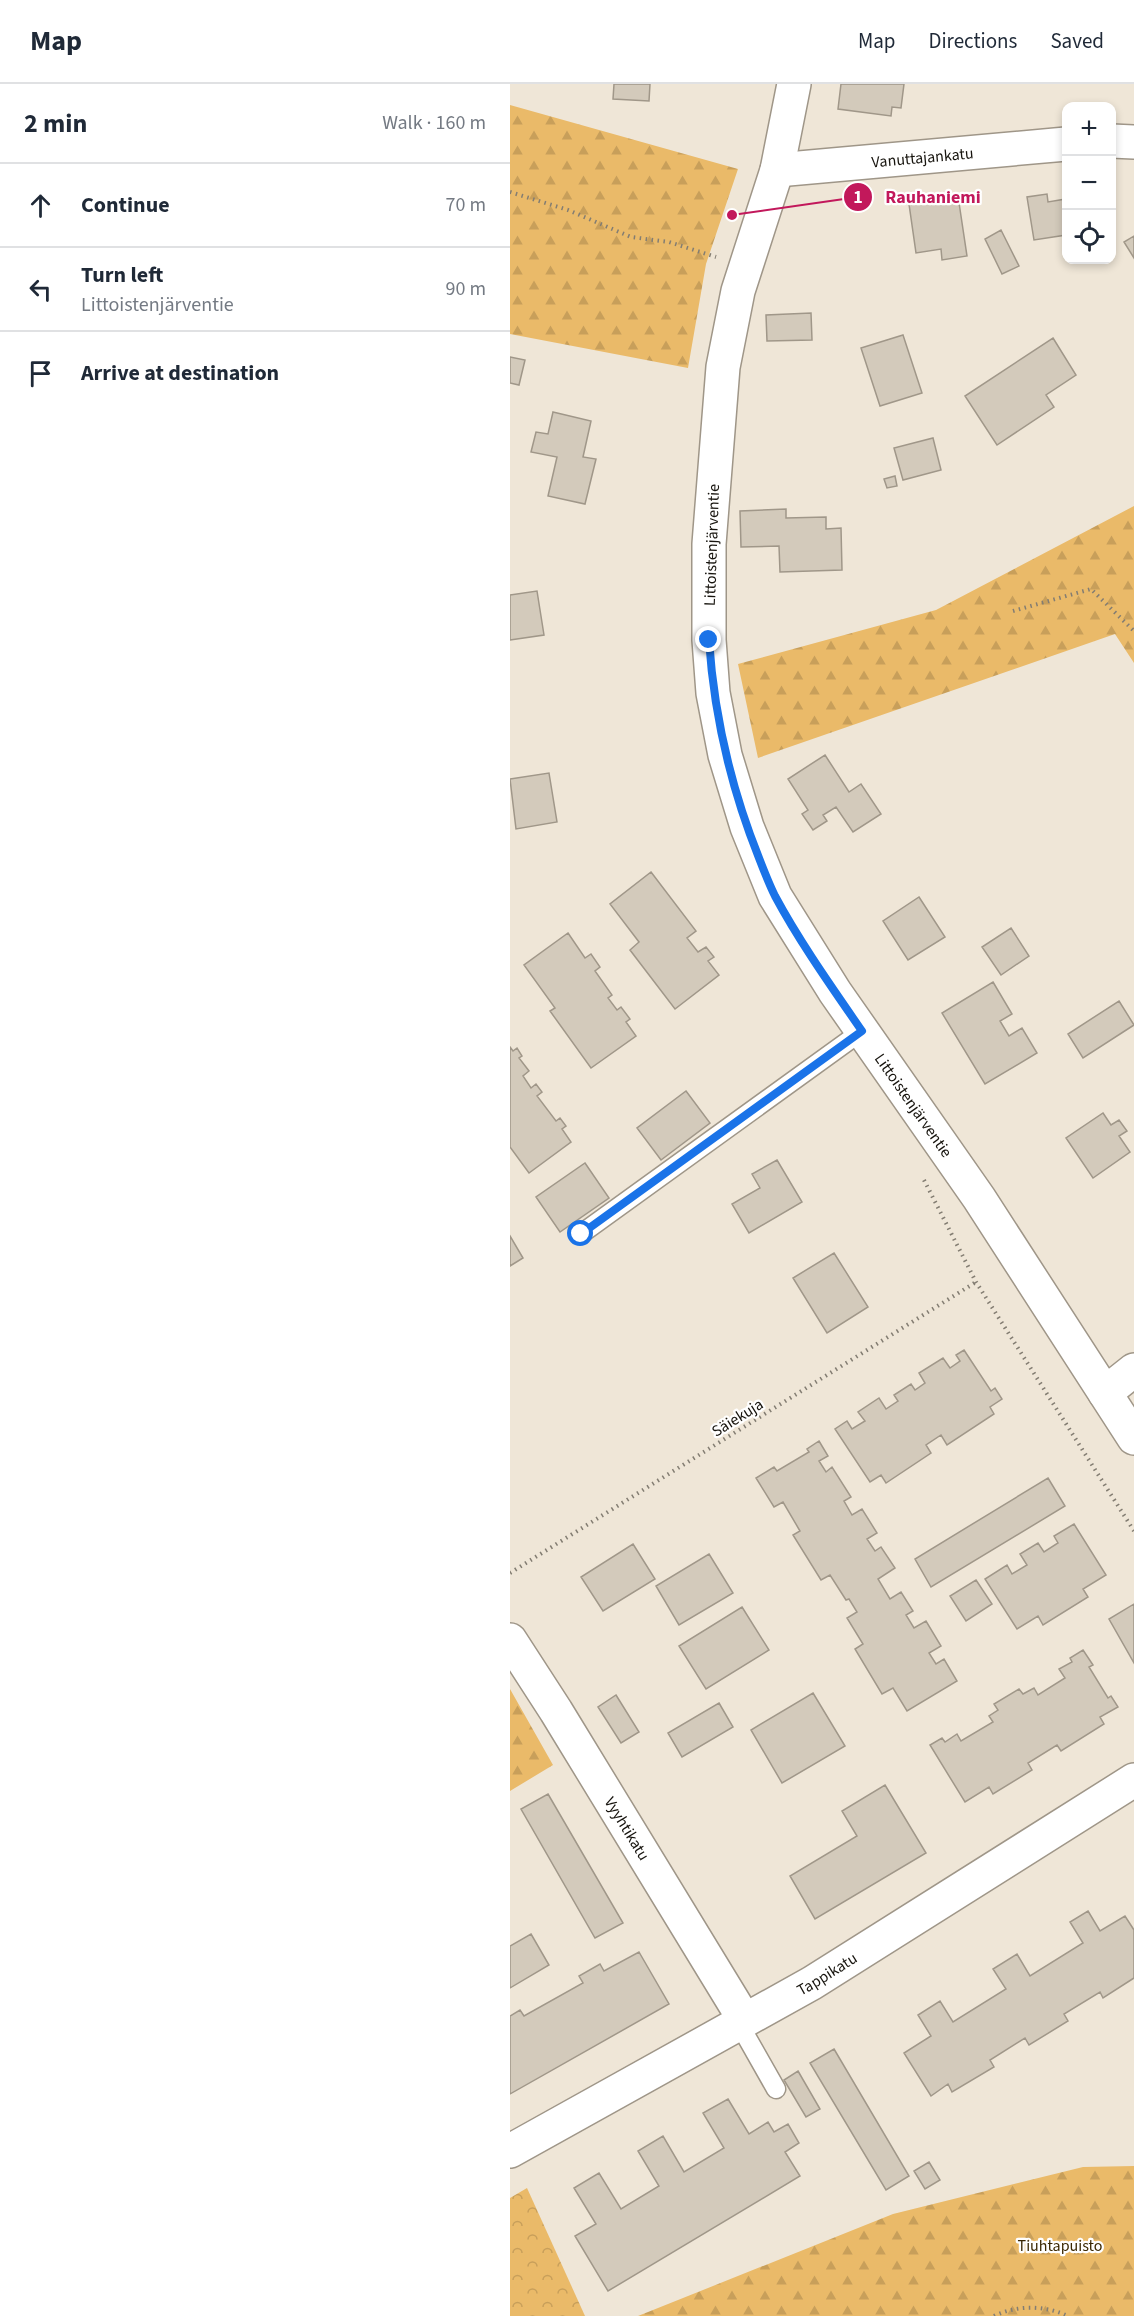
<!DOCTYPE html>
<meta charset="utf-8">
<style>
body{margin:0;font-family:"Source Sans 3",sans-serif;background:#f2f2f3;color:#1f2937}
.controls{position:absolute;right:18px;top:18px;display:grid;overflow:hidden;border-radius:12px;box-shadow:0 3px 9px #0003}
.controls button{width:54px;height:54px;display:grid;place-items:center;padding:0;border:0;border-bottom:2px solid #e0e1e3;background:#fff;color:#1f2937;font:30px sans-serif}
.stop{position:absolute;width:18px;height:18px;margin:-14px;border:4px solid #1a73e8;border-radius:50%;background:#fff}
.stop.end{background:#1a73e8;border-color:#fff;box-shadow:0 2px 6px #0008}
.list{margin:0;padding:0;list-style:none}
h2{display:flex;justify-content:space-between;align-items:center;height:78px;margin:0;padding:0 24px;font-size:26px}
h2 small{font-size:20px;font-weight:400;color:#747a83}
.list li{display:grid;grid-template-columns:39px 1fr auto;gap:18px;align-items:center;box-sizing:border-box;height:84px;padding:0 24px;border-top:2px solid #e0e1e3}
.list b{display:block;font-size:22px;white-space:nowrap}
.list p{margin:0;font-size:20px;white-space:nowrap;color:#747a83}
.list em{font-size:20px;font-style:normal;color:#747a83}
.icon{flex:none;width:33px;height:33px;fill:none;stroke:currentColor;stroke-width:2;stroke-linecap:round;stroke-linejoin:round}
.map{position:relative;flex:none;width:624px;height:2232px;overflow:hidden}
header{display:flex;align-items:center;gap:36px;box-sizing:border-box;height:84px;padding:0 30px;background:#fff;border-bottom:2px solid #e0e1e3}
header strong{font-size:28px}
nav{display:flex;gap:33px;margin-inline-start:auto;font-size:21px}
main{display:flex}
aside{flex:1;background:#fff}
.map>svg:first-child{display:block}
</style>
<header>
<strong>Map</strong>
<nav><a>Map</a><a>Directions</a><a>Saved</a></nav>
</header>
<main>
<aside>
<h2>2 min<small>Walk · 160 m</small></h2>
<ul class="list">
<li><svg class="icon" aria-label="ahead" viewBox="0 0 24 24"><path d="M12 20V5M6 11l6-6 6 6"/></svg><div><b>Continue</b></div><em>70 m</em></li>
<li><svg class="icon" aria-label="left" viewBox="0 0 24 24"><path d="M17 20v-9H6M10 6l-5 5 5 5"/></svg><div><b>Turn left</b><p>Littoistenjärventie</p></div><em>90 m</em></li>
<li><svg class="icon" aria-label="arrive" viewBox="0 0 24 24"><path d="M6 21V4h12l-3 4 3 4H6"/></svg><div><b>Arrive at destination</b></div></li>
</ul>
</aside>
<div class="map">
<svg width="624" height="2232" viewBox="0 0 624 2232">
<defs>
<pattern id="forest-firs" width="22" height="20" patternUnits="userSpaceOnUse" patternTransform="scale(1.5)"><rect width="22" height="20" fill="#eaba69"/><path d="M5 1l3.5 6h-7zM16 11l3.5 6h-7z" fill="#c89f5a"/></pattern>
<pattern id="park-crowns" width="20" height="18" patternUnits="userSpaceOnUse" patternTransform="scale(1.5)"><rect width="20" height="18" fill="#eaba69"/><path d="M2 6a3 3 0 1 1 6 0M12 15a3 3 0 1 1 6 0" fill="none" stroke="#c89f5a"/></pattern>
</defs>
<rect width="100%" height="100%" fill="#efe6d7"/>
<!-- forest -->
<path fill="url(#forest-firs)" d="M0 21 228 85 196 180 178 284 0 250Z
M624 422V579L605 550 248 674 228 580 426 526Z
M0 1605 43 1681 0 1707Z
M624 2082V2232H128L383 2130 573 2083Z"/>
<!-- park -->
<path fill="url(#park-crowns)" d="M17 2104 75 2232H0V2114Z"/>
<!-- building -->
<path fill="#d3cabb" stroke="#a09789" stroke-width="1.5" d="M104 0H140L139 17 103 15Z
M331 0H394L391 24 382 23 381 32 328 25Z
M537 110 538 118 556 115V151L524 156 517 113Z
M448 112 457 172 432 176 431 165 406 169 399 120Z
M491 146 509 182 492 190 475 155Z
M624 152V174L614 158Z
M301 229 302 256 257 257 256 231Z
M393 251 412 309 370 322 351 264Z
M543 254 566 291 536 311 544 323 487 361 455 312Z
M0 273 15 276 9 301 0 299Z
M43 328 81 337 73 373 86 375 75 420 38 412 47 373 21 368 26 348 38 350Z
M423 354 431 386 393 396 384 364Z
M385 392 387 402 377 404 374 395Z
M276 425V434L316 433V445L331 444 332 486 270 488 269 462 231 463 230 427Z
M27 507 34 551 0 556V511Z
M315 671 339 708 351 700 371 730 343 748 326 723 313 731 317 737 303 746 292 730 298 726 278 695Z
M39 689 47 738 6 745 0 695Z
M141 788 186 847 177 854 188 868 196 863 204 873 198 877 209 891 165 925 120 866 129 858 100 820Z
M409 813 435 853 398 876 373 837Z
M501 844 519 872 491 891 472 863Z
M58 849 75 874 81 870 90 883 85 887 102 911 98 914 107 926 111 923 120 935 116 938 126 952 81 984 40 927 45 924 14 881Z
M483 898 502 930 490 937 499 952 512 944 527 969 475 1000 432 929Z
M609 917 624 941 573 974 558 950Z
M0 963 3 967 7 964 12 972 9 974 19 987 13 992 21 1004 26 1000 32 1008 27 1012 46 1037 50 1034 56 1042 52 1045 61 1058 19 1089 0 1063Z
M176 1007 200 1039 151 1076 127 1044Z
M593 1029 601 1041 609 1036 617 1047 609 1052 620 1068 583 1094 556 1054Z
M267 1076 292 1118 239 1149 222 1120 250 1104 242 1090Z
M75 1079 99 1114 50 1148 26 1113Z
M0 1152 13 1174 0 1182Z
M324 1169 358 1223 317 1249 283 1194Z
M454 1266 481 1307 485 1304 492 1315 480 1323 484 1330 437 1361 431 1351 416 1361 421 1369 376 1399 371 1391 360 1398 325 1345 337 1337 342 1345 355 1337 348 1328 369 1314 376 1325 388 1317 384 1311 401 1300 405 1306 415 1299 409 1289 433 1274 440 1284 450 1277 446 1271Z
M309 1357 318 1372 309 1377 316 1388 322 1383 341 1413 334 1417 342 1431 352 1425 367 1449 357 1455 365 1467 371 1463 385 1484 368 1495 380 1515 391 1508 403 1527 396 1531 404 1544 416 1537 431 1562 419 1569 426 1580 434 1575 447 1597 397 1627 383 1604 372 1610 345 1565 353 1560 337 1534 347 1528 339 1515 336 1516 320 1491 311 1496 283 1451 290 1447 273 1418 264 1423 246 1394 264 1383 267 1387 299 1368 297 1365Z
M538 1394 555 1422 421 1503 405 1475Z
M564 1440 596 1491 573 1505 578 1513 533 1541 528 1532 507 1545 475 1495 497 1481 502 1490 517 1481 510 1470 528 1459 534 1468 548 1459 544 1452Z
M123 1460 145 1495 93 1527 71 1493Z
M199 1470 223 1509 169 1541 146 1502Z
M466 1496 482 1520 456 1537 440 1512Z
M624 1520V1579L599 1535Z
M232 1523 259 1566 196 1605 169 1562Z
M573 1566 583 1581 579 1583 598 1614 601 1612 608 1623 590 1633 594 1640 551 1667 547 1661 518 1679 522 1686 483 1710 479 1703 455 1718 420 1661 432 1654 435 1658 447 1650 451 1657 483 1638 479 1632 488 1626 484 1620 509 1605 513 1610 524 1604 528 1611 555 1594 549 1585 562 1578 560 1574Z
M303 1609 335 1662 272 1699 241 1646Z
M106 1611 129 1648 111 1659 88 1623Z
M209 1619 223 1643 172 1673 158 1649Z
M375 1701 416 1769 305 1835 280 1792 347 1752 332 1727Z
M38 1710 113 1839 85 1854 11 1725Z
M578 1827 590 1847 615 1832 624 1846V1894L593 1914 590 1908 554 1930 558 1937 519 1961 515 1954 480 1976 484 1983 442 2008 438 2000 421 2012 394 1969 421 1952 408 1931 430 1917 443 1938 496 1905 483 1885 507 1870 520 1892 573 1859 560 1838Z
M21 1850 39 1881 0 1904V1862Z
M129 1868 159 1920 0 2010V1932L10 1926 14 1932 73 1899 69 1892 90 1880 94 1887Z
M324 1965 399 2092 376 2106 300 1979Z
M288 1987 310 2025 296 2033 274 1996Z
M218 2015 239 2050 258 2038 264 2048 278 2040 289 2059 275 2068 290 2092 98 2207 65 2152 86 2140 64 2104 89 2089 111 2125 149 2102 128 2067 153 2052 174 2088 214 2064 193 2029Z
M419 2078 430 2096 415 2105 404 2087Z"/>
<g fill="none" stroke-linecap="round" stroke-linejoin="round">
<!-- lane casing -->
<g stroke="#9f9688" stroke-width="21">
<path id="lane" d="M71 1150 352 947
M228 1938 266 2005"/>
</g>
<!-- street casing -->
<g stroke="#9f9688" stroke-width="36">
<g id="street">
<path d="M602 57 624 58"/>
<path id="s1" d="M267 86 556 60"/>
<path d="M595 1309 624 1286"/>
<path id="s2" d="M0 1556 46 1627 234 1935"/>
<path id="s3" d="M0 2067 302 1899 624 1696"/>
</g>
</g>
<!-- secondary casing -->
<g stroke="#9f9688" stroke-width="36">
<g id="secondary">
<path id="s4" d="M284 0 267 86 228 207 213 283 199 460V556L203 609 215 671 237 743 265 812 325 908 469 1114 624 1354"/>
</g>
</g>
<!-- path -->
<path stroke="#837d72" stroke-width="4" stroke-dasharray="1.5 4.5" stroke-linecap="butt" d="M0 108 58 126 121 153 159 158 206 173
M503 527 581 505 624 547
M414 1096 466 1198 624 1447
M0 1489 466 1198
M484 2232C507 2221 534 2221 558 2232"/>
<!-- lane -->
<use href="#lane" stroke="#fff" stroke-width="18"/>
<!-- street -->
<use href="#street" stroke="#fff" stroke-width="33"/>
<!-- secondary -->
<use href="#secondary" stroke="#fff" stroke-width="33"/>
</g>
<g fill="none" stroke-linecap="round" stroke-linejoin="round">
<!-- route -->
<path stroke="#1a73e8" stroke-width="8" d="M71 1150 352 947C323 905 289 857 265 812 259 800 254 787 249 774 221 704 204 632 199 556"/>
</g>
<g text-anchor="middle" stroke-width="4.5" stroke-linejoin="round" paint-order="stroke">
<!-- street labels -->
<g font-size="16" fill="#17140e" stroke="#fff">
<text dy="6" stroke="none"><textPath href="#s1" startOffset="146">Vanuttajankatu</textPath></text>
<text transform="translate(201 461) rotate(-88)" y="6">Littoistenjärventie</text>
<text dy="6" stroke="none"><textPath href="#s4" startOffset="1083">Littoistenjärventie</textPath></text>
<text transform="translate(227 1333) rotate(-32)" y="6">Säiekuja</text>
<text dy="6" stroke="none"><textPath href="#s2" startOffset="222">Vyyhtikatu</textPath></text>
<text dy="6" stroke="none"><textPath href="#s3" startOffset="363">Tappikatu</textPath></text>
</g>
<!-- park labels -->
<g font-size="16" fill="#3a2702" stroke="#fff">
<text x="550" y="2167">Tiuhtapuisto</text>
</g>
</g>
<!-- callouts -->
<path fill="none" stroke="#c2185b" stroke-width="2" d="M222 131L348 113"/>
<g fill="#c2185b" stroke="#fff" stroke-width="2">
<circle cx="222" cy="131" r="6"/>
<circle cx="348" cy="113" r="15"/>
</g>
<g font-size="18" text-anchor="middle" font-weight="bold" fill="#fff">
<text x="348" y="119">1</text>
</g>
<g font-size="18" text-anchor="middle" font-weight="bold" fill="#c2185b" stroke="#fff" stroke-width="4.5" stroke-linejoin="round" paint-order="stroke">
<text x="423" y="119">Rauhaniemi</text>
</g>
</svg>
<div class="controls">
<button>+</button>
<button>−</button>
<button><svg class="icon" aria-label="locate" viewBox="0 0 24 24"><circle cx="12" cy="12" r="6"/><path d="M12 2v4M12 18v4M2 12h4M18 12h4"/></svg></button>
</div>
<div class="stop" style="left:71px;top:1150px"></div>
<div class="stop end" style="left:199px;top:556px"></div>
</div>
</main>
